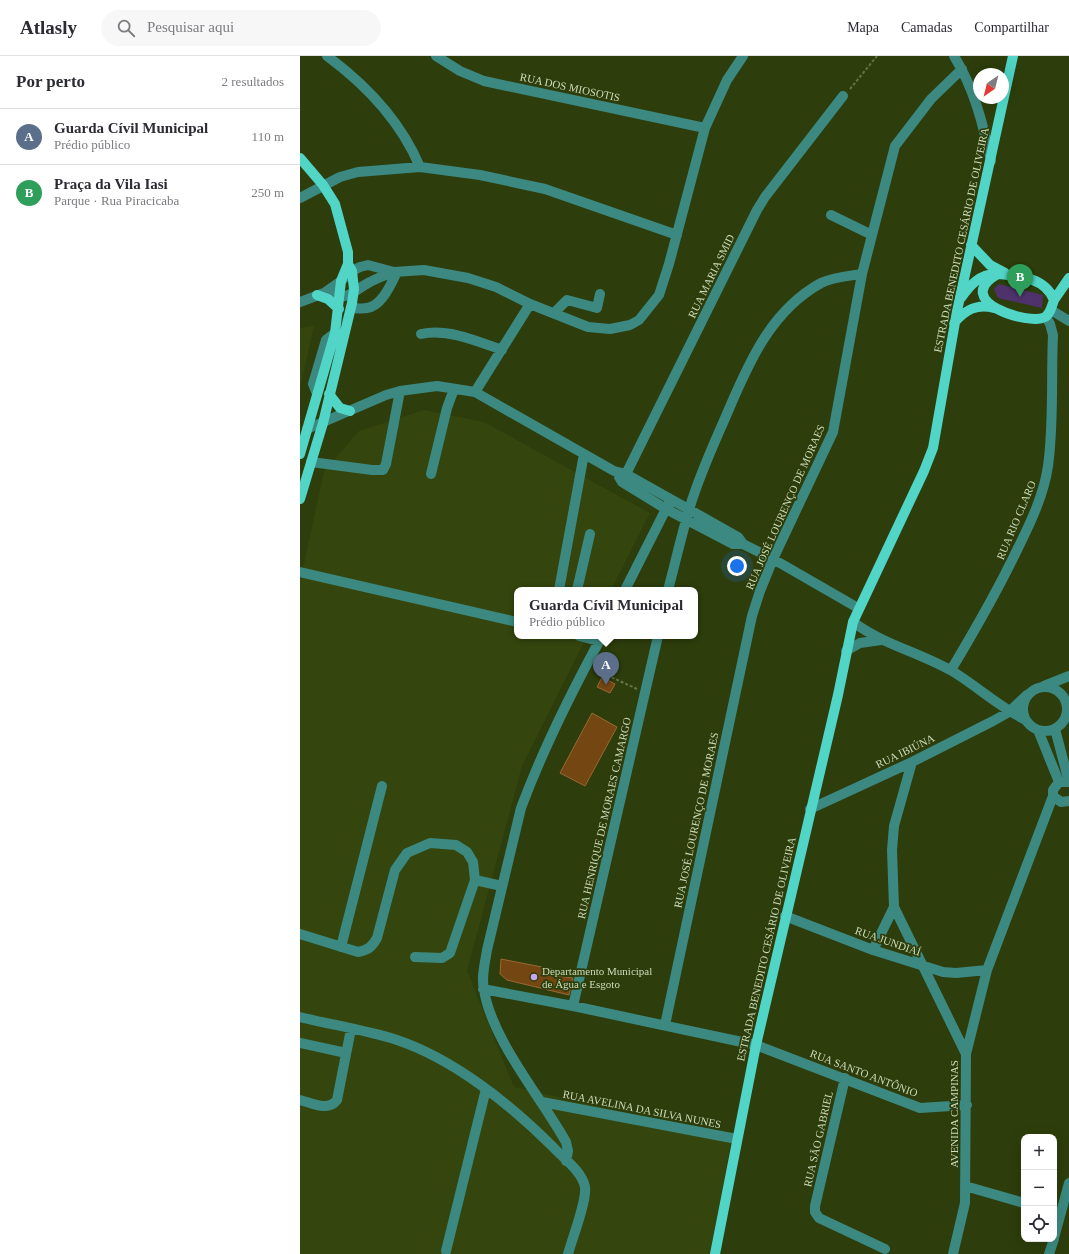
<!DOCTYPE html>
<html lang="pt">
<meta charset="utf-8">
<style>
body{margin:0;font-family:"Times New Roman",serif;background:#f7f7f7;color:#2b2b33}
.controls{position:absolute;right:12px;bottom:12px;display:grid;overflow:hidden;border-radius:8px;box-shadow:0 4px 16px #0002}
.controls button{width:36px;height:36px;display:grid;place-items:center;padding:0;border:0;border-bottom:1px solid #e1e1e2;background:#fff;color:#2b2b33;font:20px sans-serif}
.compass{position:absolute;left:673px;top:12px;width:36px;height:36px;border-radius:50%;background:#fff;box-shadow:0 4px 16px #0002;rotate:215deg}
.you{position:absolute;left:437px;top:510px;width:14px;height:14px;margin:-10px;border:3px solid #fff;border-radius:50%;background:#1a73e8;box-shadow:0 0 0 6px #1a73e833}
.badge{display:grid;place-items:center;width:26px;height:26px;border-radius:50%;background:#726288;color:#fff;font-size:13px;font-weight:700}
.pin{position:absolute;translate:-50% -33px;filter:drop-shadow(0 1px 2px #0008)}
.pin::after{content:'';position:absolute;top:21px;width:14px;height:12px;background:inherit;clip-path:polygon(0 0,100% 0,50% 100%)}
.popup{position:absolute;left:214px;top:531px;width:184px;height:52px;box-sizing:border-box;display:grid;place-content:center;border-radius:8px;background:#fff;filter:drop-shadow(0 1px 3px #0005);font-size:13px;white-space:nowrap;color:#7c7c81}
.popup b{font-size:15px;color:#2b2b33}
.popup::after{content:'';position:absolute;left:50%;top:100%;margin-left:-8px;border:8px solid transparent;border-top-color:#fff}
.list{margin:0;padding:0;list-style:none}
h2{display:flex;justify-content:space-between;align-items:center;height:52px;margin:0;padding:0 16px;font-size:17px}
h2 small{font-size:13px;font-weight:400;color:#7c7c81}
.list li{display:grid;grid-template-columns:26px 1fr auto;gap:12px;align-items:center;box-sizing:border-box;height:56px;padding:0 16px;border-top:1px solid #e1e1e2}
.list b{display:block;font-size:15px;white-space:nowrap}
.list p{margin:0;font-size:13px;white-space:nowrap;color:#7c7c81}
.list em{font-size:13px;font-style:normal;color:#7c7c81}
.icon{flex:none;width:22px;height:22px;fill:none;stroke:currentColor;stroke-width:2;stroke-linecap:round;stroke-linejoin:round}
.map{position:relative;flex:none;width:769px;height:1198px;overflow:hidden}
header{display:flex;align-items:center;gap:24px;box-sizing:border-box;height:56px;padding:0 20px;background:#fff;border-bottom:1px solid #e1e1e2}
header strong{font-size:19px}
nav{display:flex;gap:22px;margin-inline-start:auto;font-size:14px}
.search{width:280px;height:36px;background:#f7f7f7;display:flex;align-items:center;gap:10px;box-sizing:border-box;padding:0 14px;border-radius:22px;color:#7c7c81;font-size:15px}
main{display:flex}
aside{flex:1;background:#fff}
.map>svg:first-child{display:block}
</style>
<header>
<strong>Atlasly</strong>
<div class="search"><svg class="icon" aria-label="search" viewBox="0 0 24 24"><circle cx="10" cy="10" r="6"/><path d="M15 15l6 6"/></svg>Pesquisar aqui</div>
<nav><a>Mapa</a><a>Camadas</a><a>Compartilhar</a></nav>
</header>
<main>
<aside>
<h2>Por perto<small>2 resultados</small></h2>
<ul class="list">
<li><span class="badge" style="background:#5c6f8a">A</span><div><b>Guarda Cívil Municipal</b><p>Prédio público</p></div><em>110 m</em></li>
<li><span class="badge" style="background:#2e9e5b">B</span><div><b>Praça da Vila Iasi</b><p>Parque · Rua Piracicaba</p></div><em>250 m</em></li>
</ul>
</aside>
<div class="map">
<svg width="769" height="1198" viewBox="0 0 769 1198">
<rect width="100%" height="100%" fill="#2d3d0b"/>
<!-- built -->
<path fill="#34460d" d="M14 270 0 332V272Z
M124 354 184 366 350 457 311 534H217V580H287L222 710 167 915 214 1031 432 1081 410 1198H0V526L24 415 59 375Z"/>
<!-- green -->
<path fill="#4f326b" d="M699 228 743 239 742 252 698 242 694 233Z"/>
<!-- building -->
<path fill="#744712" stroke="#996834" d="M302 621 315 628 310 637 297 631Z
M292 657 317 671 285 730 260 717Z
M201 903 257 914V920L273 922 269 939 207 924 200 918Z"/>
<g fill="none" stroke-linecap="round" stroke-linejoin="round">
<!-- path -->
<path stroke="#657448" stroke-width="2" stroke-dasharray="3 2" stroke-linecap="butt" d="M550 33 577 0
M298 615 337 633"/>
<!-- minor -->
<path stroke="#3b8980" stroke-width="10" d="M27 0C65 28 101 66 120 111
M136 0 160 15 184 25 405 72
M654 0C674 32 683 68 691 105
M0 142 40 121 58 116 120 111 180 119 245 133 377 179
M531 159 572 179
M24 237C51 245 49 237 70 226 77 222 86 219 94 216
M0 246 24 237 41 225 52 215 60 211 68 209 94 216 124 214 168 222 196 231 230 248 288 271 310 273 330 269 339 264 359 239 369 208 405 72 427 24 443 0
M51 252C56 252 62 253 67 252 82 250 91 228 97 216
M751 254 769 265
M254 257 267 244 297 252 300 238
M121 278C147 272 177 285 202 294
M175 336 230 248
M17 338 13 328 26 284 35 277
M7 373 86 339 100 335 137 330 175 336 314 415 326 418 438 481 443 488
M11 406 72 414H83L86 408 100 335
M131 418 147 352 154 333
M319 421 322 426 366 453 433 488H443L473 503 558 552
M322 426 457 154 465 141 543 40
M0 516 217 566
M259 534 284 398
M277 534 290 478
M325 534 369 447
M368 534C375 508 381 481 389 454 399 419 415 386 429 353 450 304 472 254 521 227 533 221 549 220 562 218
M553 566C584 589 619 596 652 615 677 630 699 651 726 664
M279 580 299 585
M546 595 560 587 581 584
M651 614C675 574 698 534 718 492 731 466 744 438 748 410 754 367 751 322 753 279L750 268 746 261
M744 630 769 620
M723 653a22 22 0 1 1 44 0a22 22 0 1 1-44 0Z
M755 673 769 726
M738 674 759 726
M612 706 594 770 592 794 594 851 666 998
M753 740 761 746 769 745
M510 753 612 706 693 665 709 656 727 639
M175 824 202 830
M485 860 573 894 643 916 656 917 687 914
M0 878 58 896C68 894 72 891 77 882L95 814 107 797 130 787 156 789 167 796 173 806 175 824 150 897 142 902 115 901
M41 891 82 730
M573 894 594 851
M183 933 273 950 456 989 620 1052 667 1049
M273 950 358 580
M0 961C32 969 66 974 97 984 154 1003 211 1049 253 1091 263 1102 282 1115 285 1131 287 1145 272 1183 268 1198
M365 969 452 560 460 535 473 503 533 376 562 218 595 90 631 43 662 13
M0 987 46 997
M545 1022 515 1150V1156L519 1162 585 1193
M0 1044C12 1047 28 1056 37 1044L51 973
M242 1046 437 1083
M266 1105 268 1095 266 1086C241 1041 192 984 184 934 181 921 185 907 187 894L221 752C243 693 272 635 302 580
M665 1130 724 1147
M754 1182 769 1127
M146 1195 186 1033
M653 1198 665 1147 666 998 687 914 753 740V734L759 726H769
M749 1198 754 1183"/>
<!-- major -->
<path stroke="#50d5c7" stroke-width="10" d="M0 102 23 129 35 148 48 196V208L52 215 54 233 52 247 23 367 0 443
M671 189 690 209 705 217
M698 218C719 220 745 221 754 244 752 250 750 258 745 261 729 270 650 245 698 218Z
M17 239 28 243 39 253
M661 242C670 229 680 218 696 218
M754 244 769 222
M654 267C665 254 677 247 694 252
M29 338 40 352 50 355
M0 398 35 277 41 225 48 208
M415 1198 456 989 538 639 553 566 624 415 633 392 657 255 713 0"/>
</g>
<!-- markers -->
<circle fill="#c8a6ef" stroke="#2d3d0b" stroke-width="1.5" cx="234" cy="921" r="4"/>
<g text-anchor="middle" stroke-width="3.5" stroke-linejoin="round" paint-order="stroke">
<!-- street labels -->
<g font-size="11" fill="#cddbba" stroke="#2d3d0b">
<text transform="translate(270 31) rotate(12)" y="4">RUA DOS MIOSOTIS</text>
<text transform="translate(661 184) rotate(-78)" y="4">ESTRADA BENEDITO CESÁRIO DE OLIVEIRA</text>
<text transform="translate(411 220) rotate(-64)" y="4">RUA MARIA SMID</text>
<text transform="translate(485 451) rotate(-66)" y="4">RUA JOSÉ LOURENÇO DE MORAES</text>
<text transform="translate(716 464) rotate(-67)" y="4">RUA RIO CLARO</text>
<text transform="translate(605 695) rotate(-26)" y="4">RUA IBIÚNA</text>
<text transform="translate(304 762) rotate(-77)" y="4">RUA HENRIQUE DE MORAES CAMARGO</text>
<text transform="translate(396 764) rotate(-78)" y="4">RUA JOSÉ LOURENÇO DE MORAES</text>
<text transform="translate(588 885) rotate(19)" y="4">RUA JUNDIAÍ</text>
<text transform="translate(466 893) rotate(-77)" y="4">ESTRADA BENEDITO CESÁRIO DE OLIVEIRA</text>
<text transform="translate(564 1017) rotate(21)" y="4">RUA SANTO ANTÔNIO</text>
<text transform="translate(342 1053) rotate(11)" y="4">RUA AVELINA DA SILVA NUNES</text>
<text transform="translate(654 1058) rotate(-90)" y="4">AVENIDA CAMPINAS</text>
<text transform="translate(518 1083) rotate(-77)" y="4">RUA SÃO GABRIEL</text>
</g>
<!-- poi labels -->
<g font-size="11" fill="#cddbba" stroke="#2d3d0b" text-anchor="start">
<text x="242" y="919">Departamento Municipal<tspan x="242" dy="13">de Água e Esgoto</tspan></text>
</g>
</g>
</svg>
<div class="controls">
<button>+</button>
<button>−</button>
<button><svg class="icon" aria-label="locate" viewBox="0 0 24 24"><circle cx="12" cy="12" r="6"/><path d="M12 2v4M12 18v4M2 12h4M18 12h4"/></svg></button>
</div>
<svg class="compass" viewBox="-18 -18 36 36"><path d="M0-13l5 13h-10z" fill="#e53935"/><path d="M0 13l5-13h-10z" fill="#7c7c81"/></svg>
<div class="you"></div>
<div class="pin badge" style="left:306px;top:629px;background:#5c6f8a">A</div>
<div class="popup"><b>Guarda Cívil Municipal</b>Prédio público</div>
<div class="pin badge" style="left:720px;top:241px;background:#2e9e5b">B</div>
</div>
</main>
